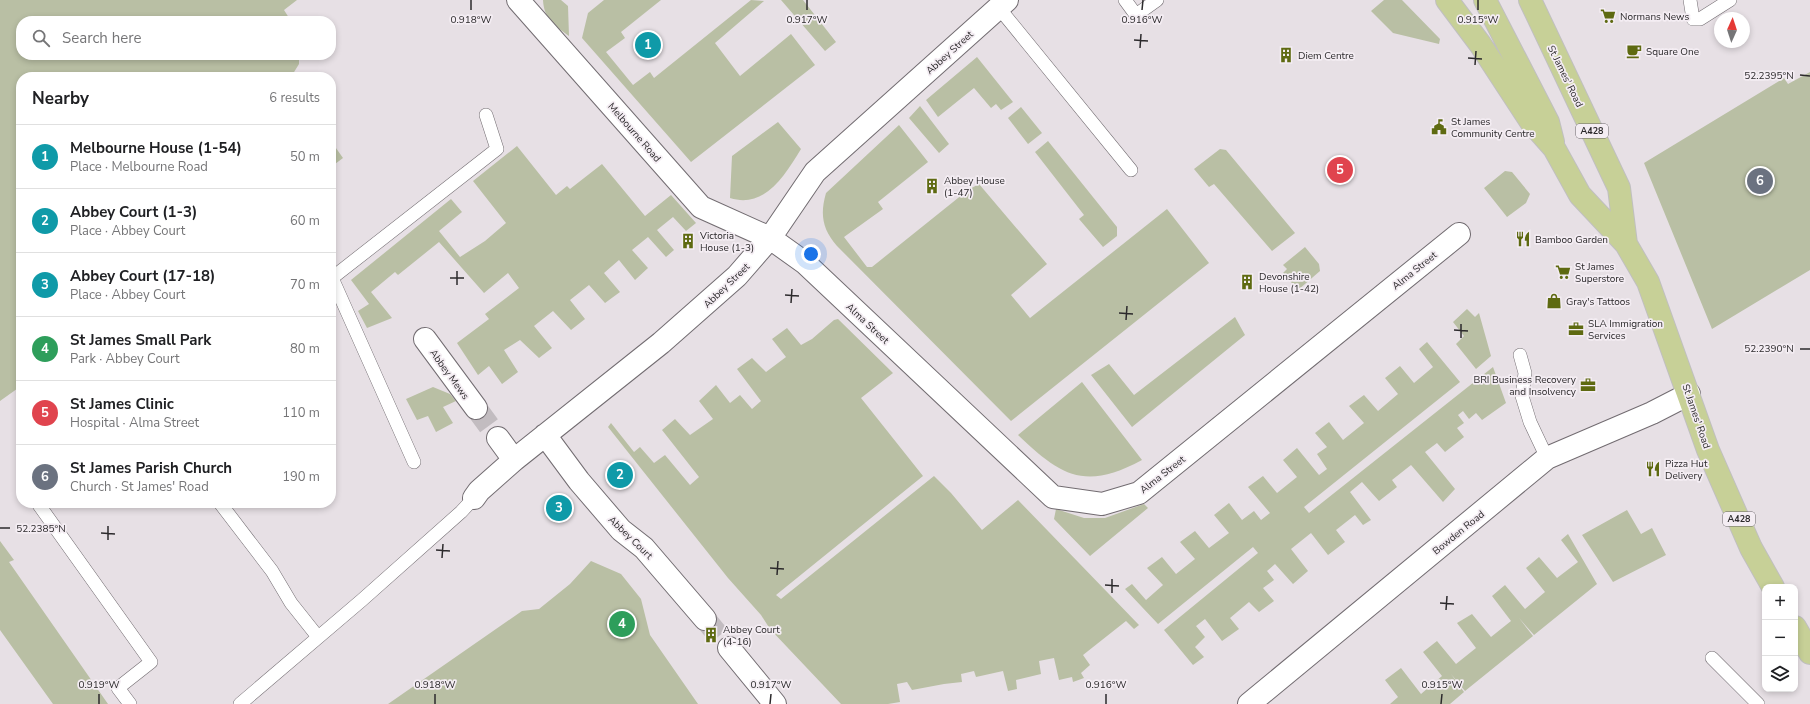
<!DOCTYPE html>
<meta charset="utf-8">
<style>
body{margin:0;font-family:"Nunito Sans",sans-serif;background:#f6f6f6;color:#202124}
.controls{position:absolute;right:12px;bottom:12px;display:grid;overflow:hidden;border-radius:8px;box-shadow:0 2px 6px #0003}
.controls button{width:36px;height:36px;display:grid;place-items:center;padding:0;border:0;border-bottom:1px solid #e0e0e0;background:#fff;color:#202124;font:20px sans-serif}
.compass{position:absolute;left:1714px;top:12px;width:36px;height:36px;border-radius:50%;background:#fff;box-shadow:0 2px 6px #0003;rotate:3deg}
.you{position:absolute;left:811px;top:254px;width:14px;height:14px;margin:-10px;border:3px solid #fff;border-radius:50%;background:#1a73e8;box-shadow:0 0 0 6px #1a73e833}
.badge{display:grid;place-items:center;width:26px;height:26px;border-radius:50%;background:#d93025;color:#fff;font-size:13px;font-weight:700}
.pin{position:absolute;translate:-50% -50%;border:2px solid #fff;box-shadow:0 1px 4px #0006}
.list{margin:0;padding:0;list-style:none}
h2{display:flex;justify-content:space-between;align-items:center;height:52px;margin:0;padding:0 16px;font-size:17px}
h2 small{font-size:13px;font-weight:400;color:#757577}
.list li{display:grid;grid-template-columns:26px 1fr auto;gap:12px;align-items:center;box-sizing:border-box;height:64px;padding:0 16px;border-top:1px solid #e0e0e0}
.list b{display:block;font-size:15px;white-space:nowrap}
.list p{margin:0;font-size:13px;white-space:nowrap;color:#757577}
.list em{font-size:13px;font-style:normal;color:#757577}
.icon{flex:none;width:22px;height:22px;fill:none;stroke:currentColor;stroke-width:2;stroke-linecap:round;stroke-linejoin:round}
.map{position:relative;flex:none;width:1810px;height:704px;overflow:hidden}
.search{position:absolute;background:#fff;box-shadow:0 2px 6px #0003;left:16px;top:16px;width:320px;height:44px;display:flex;align-items:center;gap:10px;box-sizing:border-box;padding:0 14px;border-radius:16px;color:#757577;font-size:15px}
.panel{position:absolute;background:#fff;box-shadow:0 2px 6px #0003;left:16px;top:72px;width:320px;height:436px;border-radius:16px}
.map>svg:first-child{display:block}
</style>
<div class="map">
<svg width="1810" height="704" viewBox="0 0 1810 704">
<rect width="100%" height="100%" fill="#e7e0e5"/>
<!-- green -->
<path fill="#b9bfa4" d="M0 0H297L284 10 291 21H21V55H299V64L291 77H21V386L0 401Z
M543 0H561L568 6 569 36C554 25 544 19 543 0Z
M604 0H661L621 32 625 38 606 52 633 85 650 72 654 78 751 0 764 1 715 43 740 76 791 34 815 65 691 162 582 38 588 13Z
M781 0H803L836 42 825 51Z
M1384 0H1402L1440 39 1439 44 1393 33 1371 11Z
M977 57 1013 102 1001 110 996 104 991 108 974 88 938 117 926 100Z
M1810 72V270L1712 329 1644 163 1784 78 1788 84Z
M920 106 949 144 939 153 909 118Z
M1021 107 1042 133 1028 144 1008 118Z
M778 122 801 149C785 175 765 209 730 198L732 156Z
M899 125 928 162 878 202 883 209 844 237 867 267H872L968 190 979 184 1047 264 1011 295 1030 318 1167 209 1209 263 1011 421 837 246C822 229 820 214 826 193Z
M331 141 343 158 331 167Z
M1048 141 1117 227V236L1103 247 1079 219 1084 215 1035 152Z
M517 146 556 195 567 186 570 189 602 164 645 216 671 195 696 223 686 231 673 217 657 230 674 250 666 257 648 237 632 250 648 268 635 280 619 260 604 273 620 292 605 303 589 285 570 300 585 319 571 330 553 311 534 326 552 348 539 358 520 340 504 350 518 372 502 384 489 366 478 375 457 343 489 319 485 314 519 288 508 273 484 293 439 242 398 275 395 272 371 292 392 318 367 328 358 311 369 304 351 280 451 199 462 212 439 231 460 257 485 241 506 223 473 181Z
M1220 149 1226 150 1295 233 1272 251 1214 184 1209 187 1194 169Z
M1505 171 1512 172 1530 194 1526 203 1507 217 1484 188Z
M1305 247 1319 264 1320 271 1298 290 1283 273 1287 269 1283 265Z
M1467 309 1475 317 1479 313 1491 356 1476 369 1456 344 1464 336 1453 322Z
M1235 317 1245 335 1132 427 1091 375 1109 364 1134 395Z
M838 319 893 373 861 398 923 476 776 595 781 599 934 476 951 493 982 530 1018 500 1139 625 1134 629 1126 621 1083 655 1090 665 1081 673 1084 678 1073 682 1072 677 1059 680 1054 658 1039 661 1041 674 1016 680 1017 689 1008 691 1003 671 976 677 974 671 961 674 962 682 944 684 912 690 907 682 897 684 900 702 888 704H841L770 629 761 615 728 578 608 427 611 423 634 452 640 447 654 463 665 455 690 485 699 477 662 430 675 419 690 435 713 419 699 401 716 385 730 403 740 395 752 409 761 401 737 369 752 358 766 372 786 357 772 339 787 328 801 345 812 339 834 320Z
M1427 342 1460 382 1304 507 1309 513 1493 367 1506 403 1482 420 1476 413 1469 419 1463 411 1458 415 1464 423 1457 428 1464 437 1445 452 1437 443 1425 452 1455 489 1443 502 1411 465 1392 480 1397 487 1379 501 1362 482 1350 492 1371 520 1363 525 1355 515 1336 530 1345 542 1328 555 1311 533 1291 549 1308 571 1293 584 1275 564 1267 571 1274 580 1263 588 1274 601 1259 612 1249 602 1230 618 1239 629 1222 641 1205 619 1196 626 1205 637 1195 647 1204 657 1193 665 1164 630 1258 553 1253 547 1158 624 1125 589 1132 584 1146 600 1163 585 1147 568 1162 557 1176 574 1195 559 1180 542 1195 531 1209 548 1229 533 1214 515 1229 503 1242 520 1254 511 1261 520 1270 513 1248 487 1263 476 1277 493 1297 477 1283 460 1297 448 1319 475 1327 469 1317 454 1327 447 1315 433 1329 422 1343 440 1364 423 1349 406 1364 395 1378 411 1398 394 1385 378 1400 366 1414 383 1433 367 1419 349Z
M1082 382 1142 460C1085 491 1061 476 1018 435Z
M433 387 450 394 456 401 443 407 453 423 436 432 428 416 417 420 406 399Z
M1144 504 1148 508 1090 556 1054 519 1056 509 1084 518H1105Z
M1627 510 1641 534 1652 528 1666 555 1613 582 1582 535Z
M1568 534 1597 584 1534 635 1519 618 1533 636 1465 691 1451 674 1464 692 1450 704H1390L1398 697 1385 680 1401 668 1421 694 1442 676 1423 652 1437 641 1456 664 1476 648 1457 623 1472 614 1491 637 1511 621 1492 596 1505 585 1525 609 1545 592 1526 568 1539 557 1557 578 1578 562 1561 540Z
M0 541 14 560 9 562 108 704H53L0 630Z
M591 561 621 574 641 599 650 635 698 704H388L522 611 539 609 570 584Z"/>
<g fill="none" stroke-linecap="round" stroke-linejoin="round">
<!-- minor-tunnel -->
<path stroke="#c2bcc0" stroke-width="22" stroke-dasharray="22 11" stroke-linecap="butt" d="M476 408 498 438
M705 619 729 648"/>
<!-- service casing -->
<g stroke="#726c71" stroke-width="14">
<path id="service" d="M1125 0 1136 15 1157 0
M1690 0 1693 19H1700L1730 0
M999 8 1131 170
M1520 355 1525 373 1522 396 1530 422 1547 458
M414 462 332 278 497 149 486 115
M220 503 272 571 291 603 318 637
M39 505 151 662 118 688 130 704
M1712 658 1758 704
M240 704 362 600 461 512 474 498"/>
</g>
<!-- minor casing -->
<g stroke="#726c71" stroke-width="24">
<path id="minor" d="M518 0 701 207 770 238 805 263 1053 497 1102 504 1139 493 1459 234
M425 339 476 408
M545 435 579 481 621 530 644 548 705 619
M498 438 514 460
M474 498 479 491 514 460 661 343 737 276 770 238 815 172 1007 0
M729 648 775 704
M1249 704 1547 458 1652 413 1689 394"/>
</g>
<!-- primary casing -->
<g stroke="#c0bfc0" stroke-width="24">
<path id="primary" d="M1447 0 1480 44 1531 122 1554 148 1580 195 1626 244 1648 282 1708 450 1751 548 1773 587
M1485 0 1548 122 1553 142
M1530 0 1619 188 1626 244
M1795 627 1810 653"/>
</g>
<!-- service -->
<use href="#service" stroke="#fff" stroke-width="13"/>
<!-- minor -->
<use href="#minor" stroke="#fff" stroke-width="22"/>
<!-- primary -->
<use href="#primary" stroke="#c7d097" stroke-width="22"/>
</g>
<!-- ticks -->
<path fill="none" stroke="#2c2a2c" stroke-width="1.5" d="M471 10V0M807 10V0M1142 10 1143 0M1478 10V0M1134 40 1148 41M1140 48 1141 34M1468 58 1482 59M1475 65 1476 51M1800 75 1810 76M450 278H464M457 285V271M785 295 799 296M791 303 792 289M1119 313 1133 314M1126 320 1127 306M1454 330 1468 331M1461 338V324M1800 349H1810M0 528H10M101 533 115 534M108 540V526M436 550 450 551M442 558 443 544M770 568 784 569M777 575 778 561M1105 585 1119 586M1112 593V579M1440 603 1454 604M1446 610 1447 596M99 704V694M435 704V694M770 704 771 694M1106 704V694M1441 704 1442 694"/>
<!-- icons -->
<defs>
<g id="supermarket-bare" transform="scale(1.2)"><path d="M-6-5.5h2.5l.6 2H6L4.5 2H-2.5L-4.4-4H-6ZM-1.5 3.2a1.3 1.3 0 1 0 .1 0ZM3 3.2a1.3 1.3 0 1 0 .1 0Z" fill="#5e6a11" stroke="#f4edf3" stroke-width="2.5" paint-order="stroke"/></g>
<g id="cafe-bare" transform="scale(1.2)"><path d="M-5.5-4.5H6V0H3Q3 3.5 0 3.5H-2.5Q-5.5 3.5-5.5 0ZM3-3.2v2h1.7v-2ZM-6 4.5H4V6H-6Z" fill="#5e6a11" stroke="#f4edf3" stroke-width="2.5" paint-order="stroke"/></g>
<g id="building-bare" transform="scale(1.2)"><path d="M-4-6H4V6H1V3H-1V6H-4ZM-2.5-4.3h1.7v1.8h-1.7ZM.8-4.3h1.7v1.8H.8ZM-2.5-1h1.7V.8h-1.7ZM.8-1h1.7V.8H.8Z" fill="#5e6a11" stroke="#f4edf3" stroke-width="2.5" paint-order="stroke"/></g>
<g id="civic-bare" transform="scale(1.2)"><path d="M-.6-6.5H3V-4.5H.6V-3L4-1V1h2V6H-6V1h2V-1L-.6-3ZM-1.2 2.5V6h2.4V2.5Z" fill="#5e6a11" stroke="#f4edf3" stroke-width="2.5" paint-order="stroke"/></g>
<g id="restaurant-bare" transform="scale(1.2)"><path d="M-5-6h1v4h1v-4h1v4h1v-4h1v5L-1.5 .5V6h-2V.5L-5-1ZM5-6V6H3V1.5H1.5Q1.5-4 5-6Z" fill="#5e6a11" stroke="#f4edf3" stroke-width="2.5" paint-order="stroke"/></g>
<g id="shop-bare" transform="scale(1.2)"><path d="M-5-2.5h2.3a2.7 3.5 0 0 1 5.4 0H5L5.5 6h-11ZM-1.5-2.5h3a1.5 2.3 0 0 0-3 0Z" fill="#5e6a11" stroke="#f4edf3" stroke-width="2.5" paint-order="stroke"/></g>
<g id="office-bare" transform="scale(1.2)"><path d="M-6-3h4V-5.5h4V-3h4V5H-6ZM-1-4.5V-3h2v-1.5ZM-6 0V1H6V0Z" fill="#5e6a11" stroke="#f4edf3" stroke-width="2.5" paint-order="stroke"/></g>
</defs>
<g fill-rule="evenodd">
<use href="#supermarket-bare" x="1608" y="16"/>
<use href="#cafe-bare" x="1634" y="51"/>
<use href="#building-bare" x="1286" y="55"/>
<use href="#civic-bare" x="1439" y="127"/>
<use href="#building-bare" x="932" y="186"/>
<use href="#restaurant-bare" x="1523" y="239"/>
<use href="#building-bare" x="688" y="241"/>
<use href="#supermarket-bare" x="1563" y="272"/>
<use href="#building-bare" x="1247" y="282"/>
<use href="#shop-bare" x="1554" y="301"/>
<use href="#office-bare" x="1576" y="329"/>
<use href="#office-bare" x="1588" y="385"/>
<use href="#restaurant-bare" x="1653" y="469"/>
<use href="#building-bare" x="711" y="635"/>
</g>
<g text-anchor="middle" stroke-width="3.5" stroke-linejoin="round" paint-order="stroke">
<!-- shield labels -->
<g fill="#f4edf3" stroke="#686468" stroke-width="1">
<rect x="1576" y="124" width="32" height="14" rx="3"/>
<rect x="1723" y="512" width="32" height="14" rx="3"/>
</g>
<g font-size="9" font-weight="bold" fill="#2c2a2c">
<text x="1592" y="134">A428</text>
<text x="1739" y="522">A428</text>
</g>
<!-- poi labels -->
<g font-size="10" fill="#2c2a2c" stroke="#f4edf3" text-anchor="start">
<text x="1620" y="20">Normans News</text>
<text x="1646" y="55">Square One</text>
<text x="1298" y="59">Diem Centre</text>
<text x="1451" y="125">St James<tspan x="1451" dy="12">Community Centre</tspan></text>
<text x="944" y="184">Abbey House<tspan x="944" dy="12">(1-47)</tspan></text>
<text x="700" y="239">Victoria<tspan x="700" dy="12">House (1-3)</tspan></text>
<text x="1535" y="243">Bamboo Garden</text>
<text x="1575" y="270">St James<tspan x="1575" dy="12">Superstore</tspan></text>
<text x="1259" y="280">Devonshire<tspan x="1259" dy="12">House (1-42)</tspan></text>
<text x="1566" y="305">Gray's Tattoos</text>
<text x="1588" y="327">SLA Immigration<tspan x="1588" dy="12">Services</tspan></text>
<text x="1576" y="383" text-anchor="end">BRI Business Recovery<tspan x="1576" dy="12">and Insolvency</tspan></text>
<text x="1665" y="467">Pizza Hut<tspan x="1665" dy="12">Delivery</tspan></text>
<text x="723" y="633">Abbey Court<tspan x="723" dy="12">(4-16)</tspan></text>
</g>
<!-- street labels -->
<g font-size="10" fill="#2c2a2c" stroke="#f4edf3">
<text transform="translate(949 52) rotate(-42)" y="4">Abbey Street</text>
<text transform="translate(1566 76) rotate(64)" y="4">St James' Road</text>
<text transform="translate(635 132) rotate(49)" y="4">Melbourne Road</text>
<text transform="translate(1414 270) rotate(-39)" y="4">Alma Street</text>
<text transform="translate(726 285) rotate(-44)" y="4">Abbey Street</text>
<text transform="translate(868 323) rotate(43)" y="4">Alma Street</text>
<text transform="translate(450 374) rotate(54)" y="4">Abbey Mews</text>
<text transform="translate(1697 416) rotate(71)" y="4">St James' Road</text>
<text transform="translate(1162 474) rotate(-38)" y="4">Alma Street</text>
<text transform="translate(1458 532) rotate(-39)" y="4">Bowden Road</text>
<text transform="translate(631 537) rotate(44)" y="4">Abbey Court</text>
</g>
</g>
<g font-size="10" text-anchor="middle" fill="#2c2a2c" stroke="#f4edf3" stroke-width="3.5" stroke-linejoin="round" paint-order="stroke">
<text x="471" y="23">0.918°W</text>
<text x="807" y="23">0.917°W</text>
<text x="1142" y="23">0.916°W</text>
<text x="1478" y="23">0.915°W</text>
<text x="1769" y="79">52.2395°N</text>
<text x="1769" y="352">52.2390°N</text>
<text x="41" y="532">52.2385°N</text>
<text x="99" y="688">0.919°W</text>
<text x="435" y="688">0.918°W</text>
<text x="771" y="688">0.917°W</text>
<text x="1106" y="688">0.916°W</text>
<text x="1442" y="688">0.915°W</text>
</g>
</svg>
<div class="controls">
<button>+</button>
<button>−</button>
<button><svg class="icon" aria-label="layers" viewBox="0 0 24 24"><path d="M12 4l9 5-9 5-9-5zM3 14l9 5 9-5"/></svg></button>
</div>
<svg class="compass" viewBox="-18 -18 36 36"><path d="M0-13l5 13h-10z" fill="#e53935"/><path d="M0 13l5-13h-10z" fill="#757577"/></svg>
<div class="you"></div>
<div class="pin badge" style="left:648px;top:45px;background:#0f9aa8">1</div>
<div class="pin badge" style="left:620px;top:475px;background:#0f9aa8">2</div>
<div class="pin badge" style="left:559px;top:508px;background:#0f9aa8">3</div>
<div class="pin badge" style="left:622px;top:624px;background:#2e9e5b">4</div>
<div class="pin badge" style="left:1340px;top:170px;background:#e0444e">5</div>
<div class="pin badge" style="left:1760px;top:181px;background:#6b7280">6</div>
<div class="search"><svg class="icon" aria-label="search" viewBox="0 0 24 24"><circle cx="10" cy="10" r="6"/><path d="M15 15l6 6"/></svg>Search here</div>
<section class="panel">
<h2>Nearby<small>6 results</small></h2>
<ul class="list">
<li><span class="badge" style="background:#0f9aa8">1</span><div><b>Melbourne House (1-54)</b><p>Place · Melbourne Road</p></div><em>50 m</em></li>
<li><span class="badge" style="background:#0f9aa8">2</span><div><b>Abbey Court (1-3)</b><p>Place · Abbey Court</p></div><em>60 m</em></li>
<li><span class="badge" style="background:#0f9aa8">3</span><div><b>Abbey Court (17-18)</b><p>Place · Abbey Court</p></div><em>70 m</em></li>
<li><span class="badge" style="background:#2e9e5b">4</span><div><b>St James Small Park</b><p>Park · Abbey Court</p></div><em>80 m</em></li>
<li><span class="badge" style="background:#e0444e">5</span><div><b>St James Clinic</b><p>Hospital · Alma Street</p></div><em>110 m</em></li>
<li><span class="badge" style="background:#6b7280">6</span><div><b>St James Parish Church</b><p>Church · St James' Road</p></div><em>190 m</em></li>
</ul>
</section>
</div>
